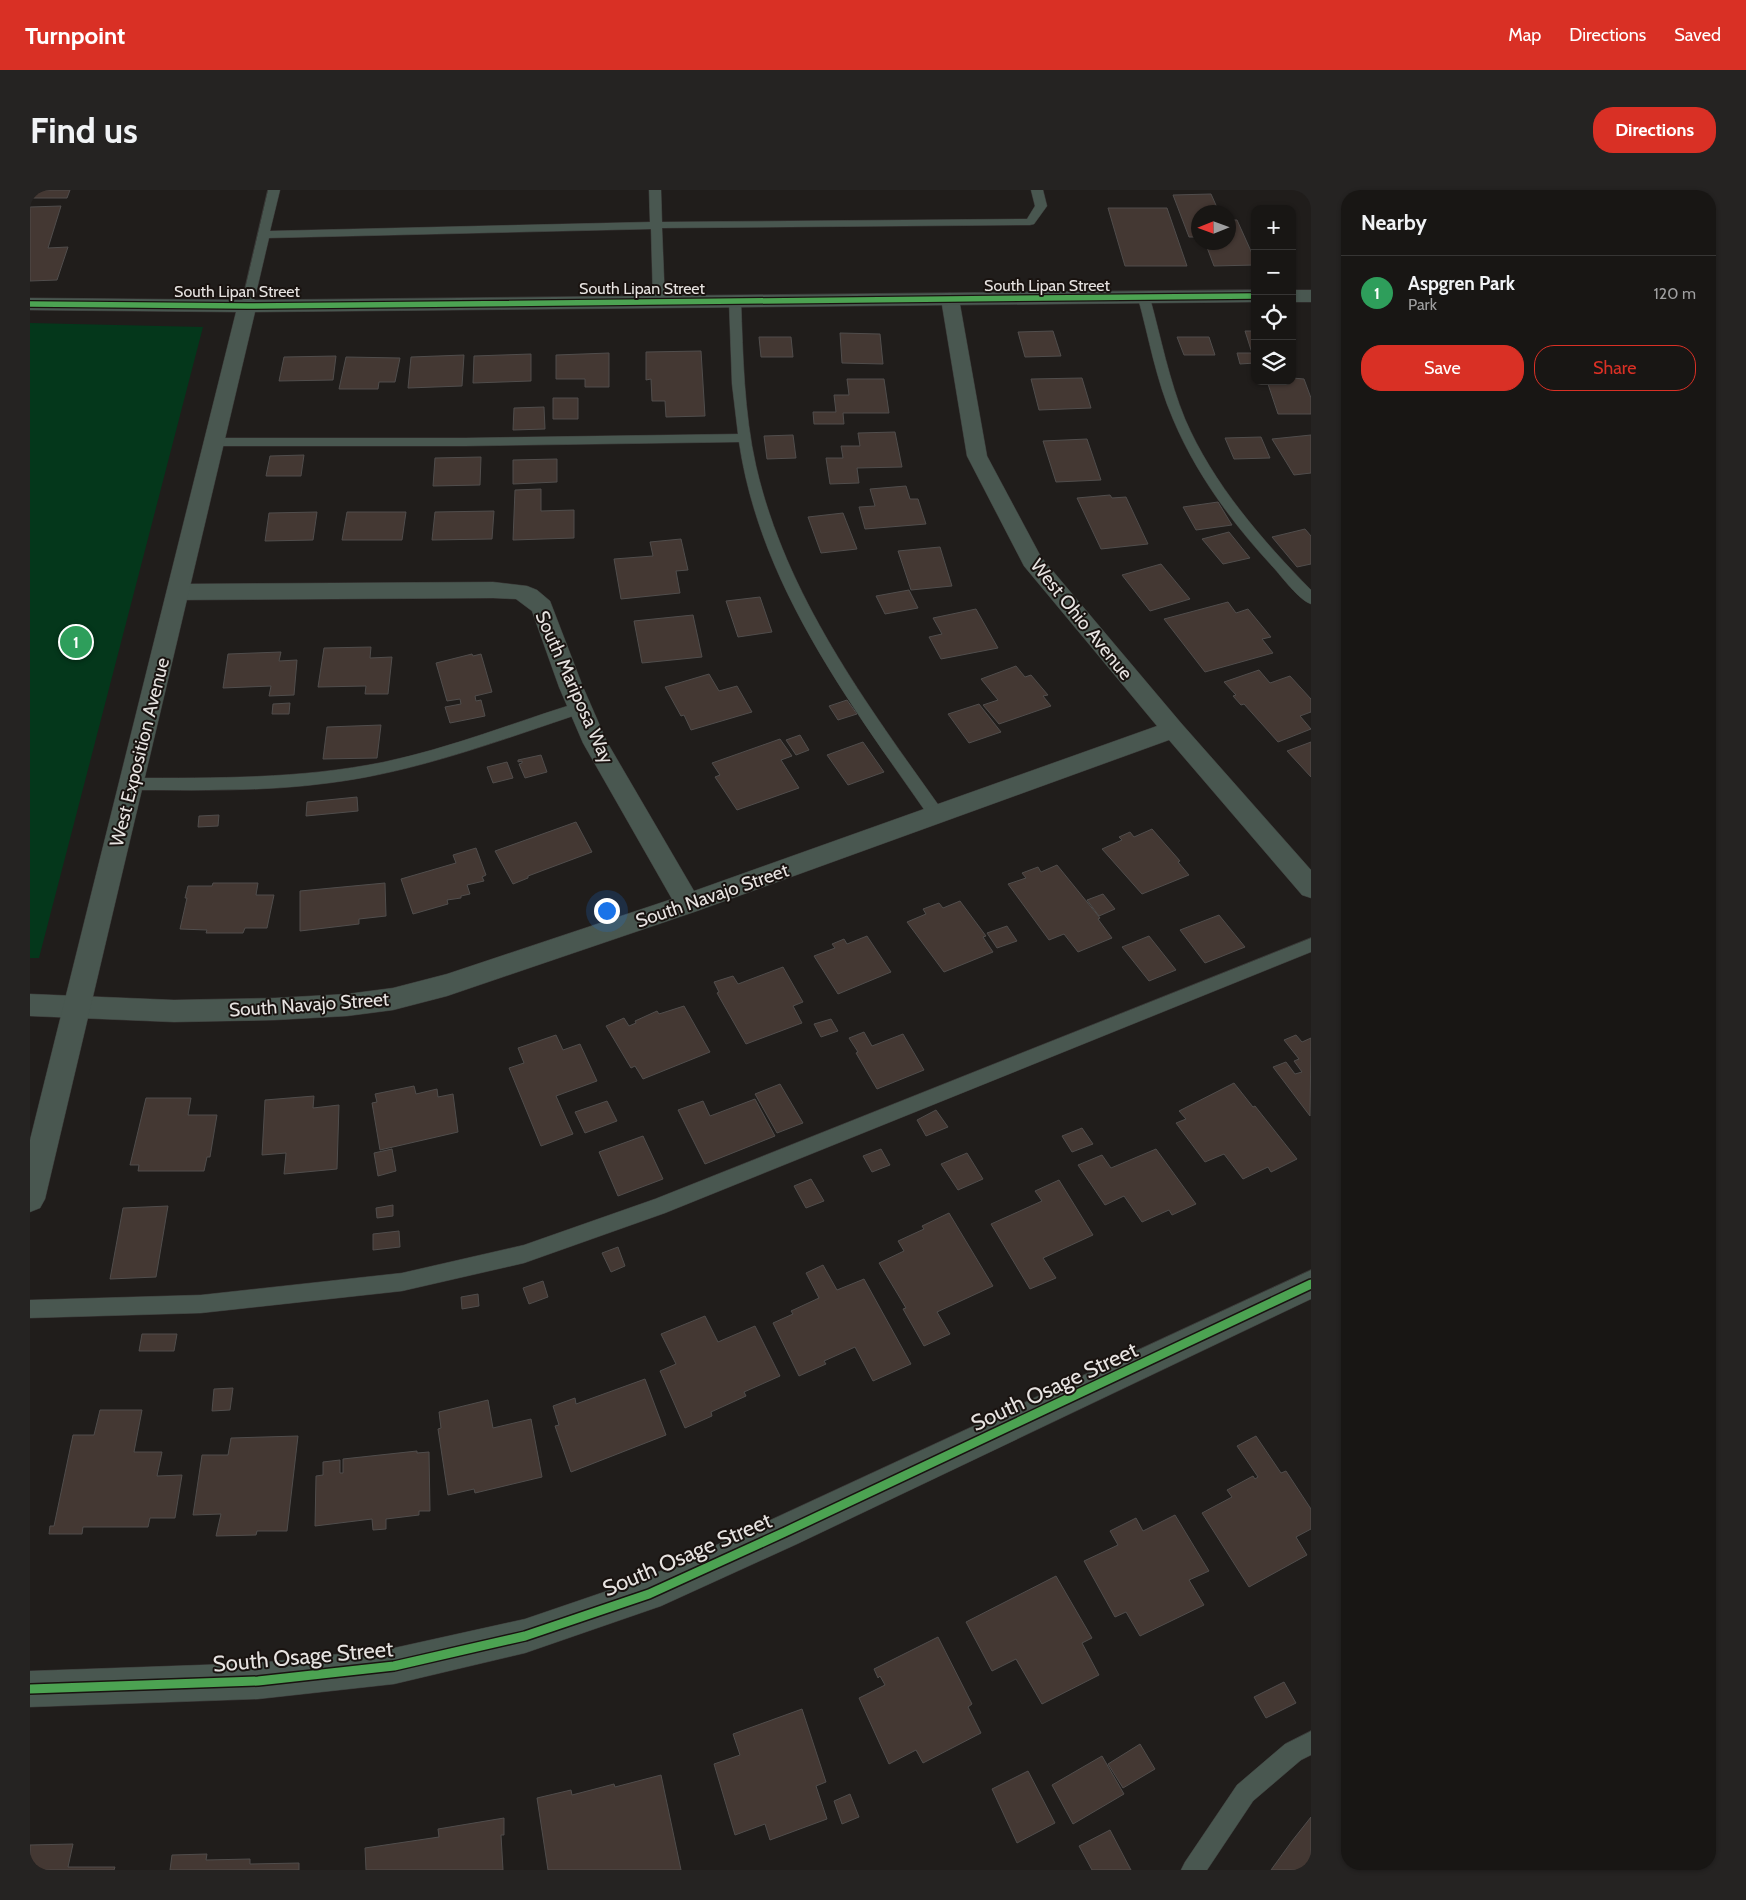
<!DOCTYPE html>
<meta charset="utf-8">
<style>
body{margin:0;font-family:Cabin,sans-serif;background:#252322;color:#f1f3f6}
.controls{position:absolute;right:15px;top:15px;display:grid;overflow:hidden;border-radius:10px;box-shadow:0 1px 4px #0004}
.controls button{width:45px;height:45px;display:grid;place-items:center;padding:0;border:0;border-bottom:1px solid #363534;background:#181614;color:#f1f3f6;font:25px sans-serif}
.compass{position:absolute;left:1161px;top:15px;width:45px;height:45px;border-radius:50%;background:#181614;box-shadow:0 1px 4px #0004;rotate:269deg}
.you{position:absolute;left:576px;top:720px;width:18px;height:18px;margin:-12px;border:4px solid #fff;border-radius:50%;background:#1a73e8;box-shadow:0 0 0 8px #1a73e833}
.badge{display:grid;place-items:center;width:32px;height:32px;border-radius:50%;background:#d93025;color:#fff;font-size:16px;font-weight:700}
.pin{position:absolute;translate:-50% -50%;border:2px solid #fff;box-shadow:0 1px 5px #0006}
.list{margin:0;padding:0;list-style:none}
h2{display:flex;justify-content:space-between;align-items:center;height:65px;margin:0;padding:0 20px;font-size:21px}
h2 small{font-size:16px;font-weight:400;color:#9f9fa0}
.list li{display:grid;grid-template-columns:32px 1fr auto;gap:15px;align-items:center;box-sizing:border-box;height:75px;padding:0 20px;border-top:1px solid #363534}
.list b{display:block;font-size:19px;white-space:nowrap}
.list p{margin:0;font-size:16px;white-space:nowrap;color:#9f9fa0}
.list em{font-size:16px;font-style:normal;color:#9f9fa0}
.actions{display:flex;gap:10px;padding:15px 20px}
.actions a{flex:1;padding:11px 0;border:1px solid #d93025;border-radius:20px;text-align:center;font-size:18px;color:#d93025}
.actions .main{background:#d93025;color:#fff}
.icon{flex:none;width:28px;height:28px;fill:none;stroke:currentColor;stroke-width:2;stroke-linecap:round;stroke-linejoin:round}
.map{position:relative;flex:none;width:1281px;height:1680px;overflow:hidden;border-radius:20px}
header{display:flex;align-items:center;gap:30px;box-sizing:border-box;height:70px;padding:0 25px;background:#d93025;color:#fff}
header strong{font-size:24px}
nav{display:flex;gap:28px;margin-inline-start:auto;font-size:18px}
.intro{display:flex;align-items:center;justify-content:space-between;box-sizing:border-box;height:120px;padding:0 30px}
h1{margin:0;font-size:35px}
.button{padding:12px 22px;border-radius:20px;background:#d93025;color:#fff;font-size:18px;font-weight:700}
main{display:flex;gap:30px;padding:0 30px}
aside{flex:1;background:#181614;border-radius:20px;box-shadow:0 1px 4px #0004}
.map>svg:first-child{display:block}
</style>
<header>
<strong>Turnpoint</strong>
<nav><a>Map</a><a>Directions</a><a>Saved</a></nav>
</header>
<div class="intro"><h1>Find us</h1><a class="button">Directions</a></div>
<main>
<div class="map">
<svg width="1281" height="1680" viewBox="0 0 1281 1680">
<rect width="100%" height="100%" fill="#201d1b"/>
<!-- green -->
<path fill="#04371b" d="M0 133 173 137 9 768H0Z"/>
<!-- building -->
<path fill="#443833" stroke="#504d4c" d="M0 0H40L37 8H0Z
M1181 4 1189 22H1168V47H1159L1143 5Z
M31 16 18 58 38 57 27 90 0 91V17Z
M1078 18H1137L1157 76H1095Z
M1198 30H1207L1225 70V75L1184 76 1175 52H1198Z
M1023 141 1031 166 995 167 988 142Z
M1215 141H1225V173L1210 174 1207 163H1222Z
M810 143 850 144 853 174 812 173Z
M729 147H761L763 167H731Z
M1147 147H1179L1185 165H1154Z
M671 161 675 226 636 227 635 211H622L621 189 616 190V162Z
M579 163V197H555V189H526V165Z
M501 164V191L443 193 444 166Z
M434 165 432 196 378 198 381 167Z
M306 166 303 190 249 191 254 167Z
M316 167 370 168 365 192H349L348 199H309Z
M1052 188 1061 218 1009 220 1001 189Z
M1262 188 1274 189 1281 208V224H1248L1237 191H1262Z
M817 189H854L859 223H813L814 234H784L783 222H806L804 205H819Z
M523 208H548V229H523Z
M514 217 515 239 483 240 484 218Z
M865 242 872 277 827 278 829 293 800 294 796 268H813L811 256H830L828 243Z
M763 245 766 268 737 269 734 246Z
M1281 245V283L1264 285 1242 249Z
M1231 247 1240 268 1204 269 1195 248Z
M1057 249 1071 290 1026 292 1013 251Z
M274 265 271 286H236L240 266Z
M451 267 450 295 403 296 405 268Z
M527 269V292L483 294V270Z
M876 296 880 309H888L896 334 835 339 829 317 845 316 840 299Z
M511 299V321L544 320V348L483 350 485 300Z
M1080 305 1082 308 1096 307 1118 354 1071 359 1047 308Z
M1188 312 1202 335 1166 340 1153 317Z
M464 321 462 349 402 350 405 322Z
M287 322 283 350 235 351 239 323Z
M317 322H376L372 350H312Z
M813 323 827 359 791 363 778 327Z
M1275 339 1281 346V374L1267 377 1242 347Z
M1199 342 1220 368 1193 374 1172 349Z
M651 349 658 380 646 381 650 403 591 409 584 369 623 366 620 352Z
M910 357 922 396 881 400 868 361Z
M1131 374 1160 409 1120 421 1092 385Z
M879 400 888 418 855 424 846 406Z
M730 407 742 442 708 447 696 411Z
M1198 412 1206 423 1218 419 1241 447 1232 449 1243 463 1175 482 1134 429Z
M946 419 968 458 911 469 899 447 912 444 903 428Z
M663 425 672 467 612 473 604 431Z
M341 457 340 468 362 467 358 504H335L336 496 288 497 294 458Z
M251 462 249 471 267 470 264 505 239 506 241 496 193 498 198 464Z
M442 464 443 466 451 464 462 502 445 506 446 511 451 510 455 526 420 533 415 517 431 514 430 509 417 511 406 473Z
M986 476 995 487 1001 485 1018 505 1013 506 1021 516 969 534 953 515 968 510 951 489Z
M1229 480 1240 493 1260 486 1281 509V522L1270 526 1281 539 1248 552 1214 514 1211 515 1203 506 1206 505 1194 492Z
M679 484 689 501 707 496 722 522 661 540 654 525 651 526 635 497Z
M817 510 827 524 808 530 799 516Z
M260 513 259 524H242L243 514Z
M949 514 971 542 939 553 918 524Z
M351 535 347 568 293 569 297 537Z
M770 545 779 560 766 565 756 550Z
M750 549 762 566 751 570 769 598 707 620 685 587 690 585 682 573Z
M833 552 854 582 818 595 797 565Z
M1281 552V587L1257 561Z
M511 565 517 582 495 588 489 574 492 573V571L488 572V570Z
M477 572 483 588 463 593 457 577Z
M327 607 328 621 276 626 277 612Z
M189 625 188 636 168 637 169 626Z
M546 632 562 662 498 686V688L483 694 465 661Z
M1122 639 1150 671 1148 672 1159 685 1112 704 1072 659 1092 650 1089 647 1100 642 1104 647Z
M446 658 456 685 452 687 454 691 437 695 440 704 431 706V708L417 710 418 714 383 724 371 689 426 673 423 665Z
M1027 675 1070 728 1068 729 1082 748 1048 762 1034 744 1019 750 978 694 996 688 992 683 1008 677 1011 682Z
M183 693H228L226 705H244L237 738H215L213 743H176L177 740 150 739 157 708H155L158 696H182Z
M355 693 356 726 329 729V734L270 741V701Z
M1073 704 1085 719 1069 726 1057 710Z
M930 711 956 746 953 747 963 762 914 782 877 732 896 724 893 719 909 713 913 718Z
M1189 725 1215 757 1175 773 1150 740Z
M977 736 987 751 967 758 957 743Z
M837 746 861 782 808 804 784 766 805 758 802 754 814 749 817 754Z
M1119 746 1146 780 1119 791 1092 757Z
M753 777 773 812 763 816 772 833 716 854 687 803 689 802 684 792 703 786 708 794Z
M654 816 680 862 613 889 605 876 601 878 576 836 594 828 599 836 606 833 605 831 627 821 629 824Z
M801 829 808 841 791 847 784 834Z
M834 842 842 856 873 844 894 880 847 899 826 863 828 862 819 848Z
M526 845 533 860 550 854 567 891 526 906 543 944 511 956 479 878 494 873 488 858Z
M1266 845 1272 852 1281 848 1280 926 1243 877 1256 872 1265 884 1272 882 1264 871 1269 869 1254 850Z
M1204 893 1223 917 1225 916 1267 969 1241 982 1238 977 1213 989 1194 964 1175 972 1146 933 1156 929 1149 921Z
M750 894 773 933 747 943 725 904Z
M384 896 386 904 407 899 408 907 423 904 428 942 350 960 342 913 347 912 345 904Z
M284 906 283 918 309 915 307 979 254 984 256 963 232 965 235 910Z
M116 908H161L158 925H187L180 967H177L174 981H108L109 975H100Z
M725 909 745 946 675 974 648 920 673 911 680 926Z
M577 911 587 931 555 943 545 922Z
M906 920 918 937 896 946 887 930Z
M1052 938 1063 954 1042 962 1032 946Z
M613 946 633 989 588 1006 569 962Z
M362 959 366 981 348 986 344 963Z
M851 959 860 975 842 982 833 966Z
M1126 959 1166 1014 1142 1025 1139 1020 1112 1032 1094 1006 1075 1015 1048 975 1072 965 1081 978Z
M937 963 953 989 928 1000 911 974Z
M781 989 794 1011 776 1018 764 996Z
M1029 990 1063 1045 1013 1068 1026 1088 1000 1099 961 1034 1012 1011 1005 1001Z
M363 1015V1026L347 1028 346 1018Z
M138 1016 126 1087 80 1089 93 1018Z
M919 1023 963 1096 907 1122 920 1144 894 1156 873 1119 876 1118 849 1073 874 1061 868 1051 894 1039 892 1036Z
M369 1041 370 1057 343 1060V1044Z
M588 1057 595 1076 581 1082 572 1063Z
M793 1075 807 1100 834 1089 881 1174 843 1191 825 1157 794 1171 796 1174 769 1186 743 1133 763 1124 761 1121 789 1108 776 1083Z
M513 1091 518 1107 499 1114 493 1098Z
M448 1104 449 1116 432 1119 431 1107Z
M675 1126 688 1152 725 1136 750 1186 714 1202 716 1206 681 1222 682 1226 655 1238 630 1181 646 1174 631 1144Z
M112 1144H147L144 1161H109Z
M615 1189 636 1245 541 1282 525 1236 529 1235 523 1216 545 1208 546 1214Z
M203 1198 200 1220 182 1221 184 1199Z
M458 1210 463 1238 501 1229 512 1287 445 1303 444 1299 418 1305 408 1239 411 1238 409 1222Z
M70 1220H112L104 1262H132L127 1286 152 1285 145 1328H120L118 1337H53L52 1344H19L20 1336H24L43 1245H64Z
M268 1246 257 1341H227L226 1345 186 1346 191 1324 163 1325 172 1265H198L201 1248Z
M1226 1246 1251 1283 1256 1281 1281 1319V1339L1266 1347 1277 1365 1219 1397 1172 1323 1202 1307 1197 1300 1223 1286 1225 1289 1228 1287 1207 1256Z
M387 1261V1263L399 1262 400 1321H389V1325L356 1329V1339L343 1340 342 1329 285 1336 286 1286 293 1285V1272L310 1270V1283H313V1269Z
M1145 1325 1179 1381 1159 1390 1174 1415 1110 1446 1096 1422 1085 1427 1054 1371 1088 1355 1080 1341 1106 1328 1113 1341Z
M1026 1386 1062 1448 1052 1453 1069 1485 1012 1514 986 1469 962 1481 936 1432Z
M908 1447 942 1514 938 1517 951 1543 893 1573 886 1560 859 1574 829 1508 855 1495 850 1486 848 1488 844 1479Z
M1254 1492 1266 1513 1236 1528 1224 1507Z
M772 1519 796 1592 786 1596 797 1629 740 1650 735 1634 705 1645 684 1574 710 1565 703 1544Z
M1110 1554 1125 1579 1093 1598 1078 1574Z
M1072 1566 1094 1604 1043 1634 1022 1595Z
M998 1581 1025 1633 987 1653 962 1599Z
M631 1585 651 1680H518L507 1608 541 1600 542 1605 584 1594 585 1597Z
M820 1604 829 1627 812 1634 804 1611Z
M1281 1627V1680H1241L1262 1651Z
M474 1628V1645H471L473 1680H336L335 1658 409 1647 408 1639Z
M1080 1640 1101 1680H1062L1049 1656Z
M43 1654 38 1677H85L84 1680H0V1655Z
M177 1664 176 1670 220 1669V1674L269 1673V1680H140L142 1665Z"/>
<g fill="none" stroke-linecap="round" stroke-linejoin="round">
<!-- service casing -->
<g stroke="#3b3938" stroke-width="1">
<path id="service" d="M238 0H250L240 41 620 32 619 0H631L632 32 997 29 1005 16 1001 0H1013L1017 16 1004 34 1000 35 632 38 635 112 629 116 623 112 621 39 239 48 223 116 217 120 211 116Z
M1114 104 1120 108C1131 148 1139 190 1155 229 1183 294 1232 350 1281 400V414C1269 410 1252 387 1243 377 1203 334 1166 284 1143 229 1126 190 1119 148 1108 108Z
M705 107 711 111C713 166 714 222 726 276 756 406 836 513 912 620L914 624 912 628 906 630 900 628C820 513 730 395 709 252L435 256H184L177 252 184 248H435L708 244 702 194 699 111Z
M550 512 555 514 558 518 555 522C471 550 387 582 299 593 233 602 167 600 101 600L95 598 93 594 95 590 101 588C186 588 270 589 354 572 421 558 485 532 550 512Z
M1281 748V762L635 1023 494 1073 372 1101 171 1123 0 1128V1110L171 1105 372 1083 494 1055 625 1009Z
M1281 1541V1565L1271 1570 1223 1611 1177 1680H1151L1155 1672 1207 1595 1255 1554Z"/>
</g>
<!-- minor casing -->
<g stroke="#3b3938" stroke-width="1">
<path id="minor" d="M920 103 927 105 929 109 957 266 1011 367 1151 533 1281 680V708L1272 705 1139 550 667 721 417 806 363 820 317 826 245 830 144 832 0 826V804L144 810 245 808 317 804 363 798 417 784 642 709 553 553 529 497 502 421 486 409 463 408 148 410 140 407 137 402 140 397 148 394 463 392 497 396 507 400 520 411 553 497 577 552 664 701 1127 536 994 376 937 266 911 109 913 105Z
M1281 1080V1109L767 1354 631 1416 495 1463 364 1494 228 1509 0 1517V1481L228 1473 364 1458 495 1429 615 1388Z"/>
</g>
<!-- tertiary casing -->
<g stroke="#3b3938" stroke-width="1">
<path id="tertiary" d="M1225 100V112L225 122 15 1009 10 1018 0 1022V950L206 122 0 120V108L217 110Z
M1262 100H1281V112H1262Z"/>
</g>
<!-- service -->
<use href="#service" fill="#495750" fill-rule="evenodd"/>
<!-- minor -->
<use href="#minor" fill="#495750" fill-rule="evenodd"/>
<!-- tertiary -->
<use href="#tertiary" fill="#495750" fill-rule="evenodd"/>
<!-- cycleway-far1 casing -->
<g stroke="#191310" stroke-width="8">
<path id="cycleway-far1" d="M0 114 217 116 1225 106"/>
</g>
<!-- cycleway casing -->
<g stroke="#191310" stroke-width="12">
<path id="cycleway" d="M0 1499 228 1491 364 1476 495 1446 619 1404 755 1342 1281 1094"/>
</g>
<!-- cycleway-far1 -->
<use href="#cycleway-far1" stroke="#4ca352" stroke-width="5.5"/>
<!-- cycleway -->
<use href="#cycleway" stroke="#4ca352" stroke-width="9"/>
</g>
<g text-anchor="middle" stroke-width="4" stroke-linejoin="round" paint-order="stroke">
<!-- far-street labels -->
<g font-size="16" fill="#e7e3e1" stroke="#191310">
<text x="1017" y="101">South Lipan Street</text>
<text x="612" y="104">South Lipan Street</text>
<text x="207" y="107">South Lipan Street</text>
</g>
<!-- street labels -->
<g font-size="19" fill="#e7e3e1" stroke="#191310">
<text transform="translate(1052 429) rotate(51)" y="7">West Ohio Avenue</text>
<text transform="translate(545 497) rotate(66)" y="7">South Mariposa Way</text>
<text transform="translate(109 562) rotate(-76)" y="7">West Exposition Avenue</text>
<text transform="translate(682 705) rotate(-19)" y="7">South Navajo Street</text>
<text transform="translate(279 814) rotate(-4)" y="7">South Navajo Street</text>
</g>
<!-- near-street labels -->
<g font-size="22" fill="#e7e3e1" stroke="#191310">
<text transform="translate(1024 1196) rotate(-25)" y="8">South Osage Street</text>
<text transform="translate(657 1364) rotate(-23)" y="8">South Osage Street</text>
<text transform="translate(273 1466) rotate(-5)" y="8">South Osage Street</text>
</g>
</g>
</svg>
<div class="controls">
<button>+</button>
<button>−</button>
<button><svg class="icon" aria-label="locate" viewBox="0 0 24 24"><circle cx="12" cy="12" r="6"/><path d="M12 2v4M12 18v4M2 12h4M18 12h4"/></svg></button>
<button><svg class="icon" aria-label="layers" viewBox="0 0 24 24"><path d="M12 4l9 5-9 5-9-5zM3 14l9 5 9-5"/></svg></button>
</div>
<svg class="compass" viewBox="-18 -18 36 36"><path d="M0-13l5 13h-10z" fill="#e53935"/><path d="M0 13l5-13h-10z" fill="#9f9fa0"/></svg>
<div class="you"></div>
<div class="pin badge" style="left:46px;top:452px;background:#2e9e5b">1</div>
</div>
<aside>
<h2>Nearby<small></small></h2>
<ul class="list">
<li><span class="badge" style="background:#2e9e5b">1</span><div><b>Aspgren Park</b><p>Park</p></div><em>120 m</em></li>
</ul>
<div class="actions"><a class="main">Save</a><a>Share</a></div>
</aside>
</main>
